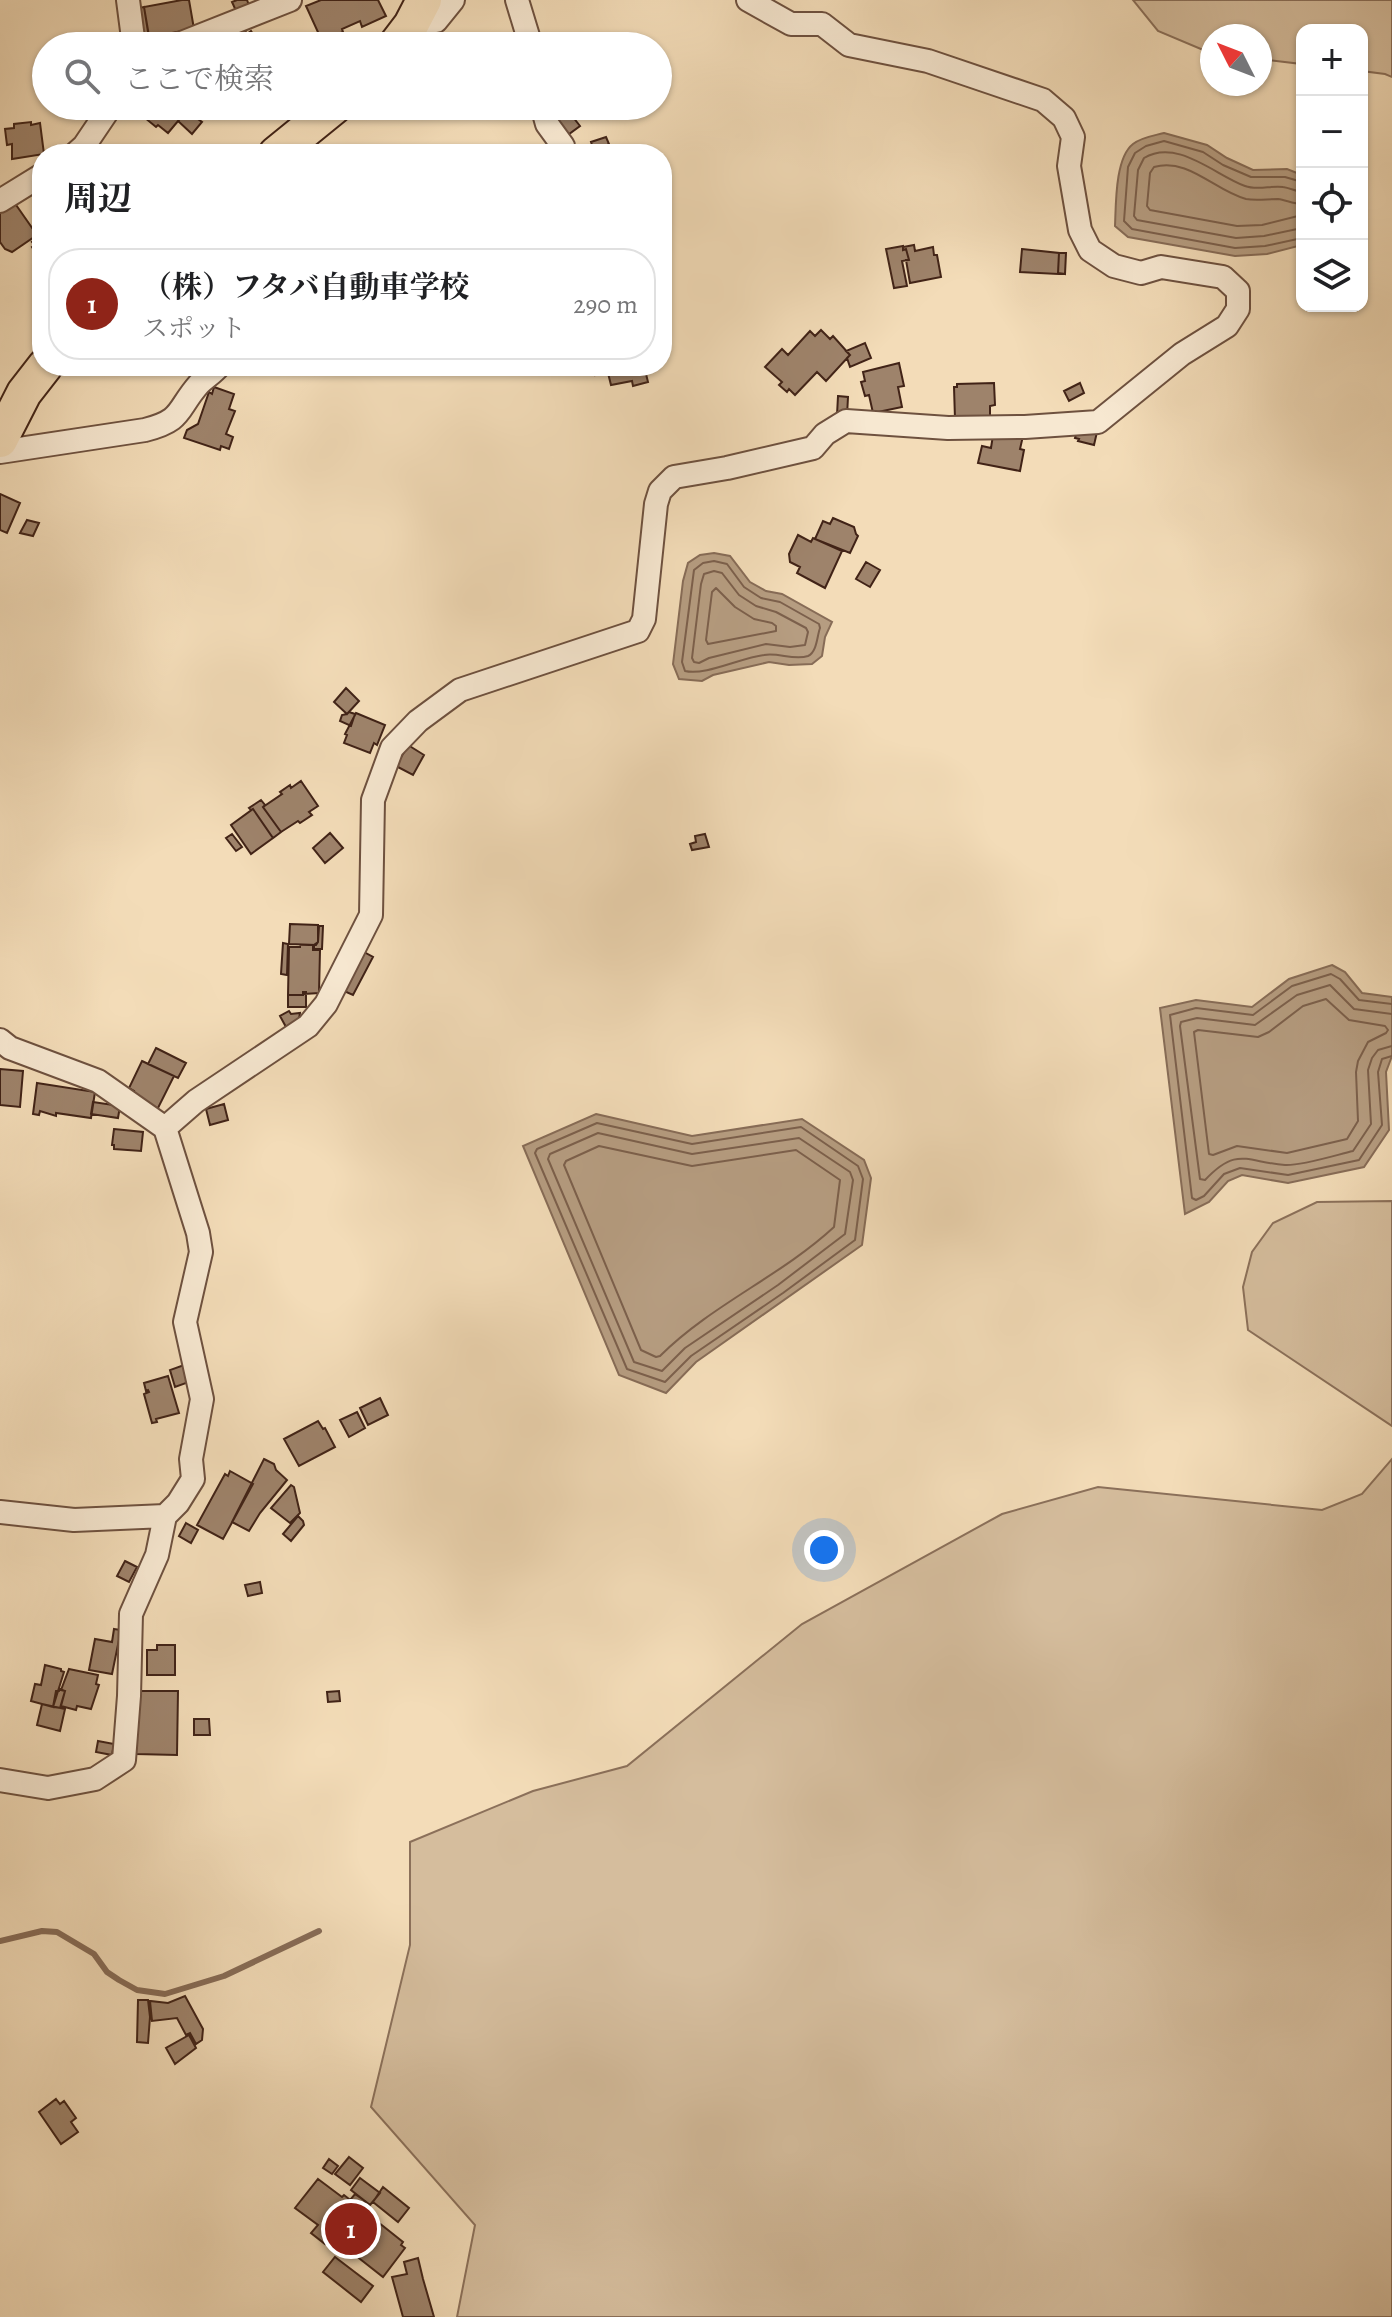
<!DOCTYPE html>
<html lang="ja">
<meta charset="utf-8">
<style>
body{margin:0;font-family:Alegreya,"Noto Serif JP",serif;background:#f2f2f2;color:#202124}
.controls{position:absolute;right:24px;top:24px;display:grid;overflow:hidden;border-radius:16px;box-shadow:0 2px 6px #0004}
.controls button{width:72px;height:72px;display:grid;place-items:center;padding:0;border:0;border-bottom:2px solid #e0e0e0;background:#fff;color:#202124;font:40px sans-serif}
.compass{position:absolute;left:1200px;top:24px;width:72px;height:72px;border-radius:50%;background:#fff;box-shadow:0 2px 6px #0004;rotate:312deg}
.you{position:absolute;left:824px;top:1550px;width:28px;height:28px;margin:-20px;border:6px solid #fff;border-radius:50%;background:#1a73e8;box-shadow:0 0 0 12px #1a73e833}
.badge{display:grid;place-items:center;width:52px;height:52px;border-radius:50%;background:#8f2418;color:#fff;font-size:26px;font-weight:700}
.pin{position:absolute;translate:-50% -50%;border:4px solid #fff;box-shadow:0 2px 8px #0006}
.list{margin:0;padding:0;list-style:none}
h2{display:flex;justify-content:space-between;align-items:center;height:104px;margin:0;padding:0 32px;font-size:34px}
h2 small{font-size:26px;font-weight:400;color:#757577}
.list li{display:grid;grid-template-columns:52px 1fr auto;gap:24px;align-items:center;box-sizing:border-box;height:112px;margin:0 16px 16px;padding:0 16px;border:2px solid #e0e0e0;border-radius:32px}
.list b{display:block;font-size:30px;white-space:nowrap}
.list p{margin:0;font-size:26px;white-space:nowrap;color:#757577}
.list em{font-size:26px;font-style:normal;color:#757577}
.icon{flex:none;width:44px;height:44px;fill:none;stroke:currentColor;stroke-width:2;stroke-linecap:round;stroke-linejoin:round}
.map{position:relative;flex:none;width:1392px;height:2317px;overflow:hidden}
.search{position:absolute;background:#fff;box-shadow:0 2px 6px #0004;left:32px;top:32px;width:640px;height:88px;display:flex;align-items:center;gap:20px;box-sizing:border-box;padding:0 28px;border-radius:44px;color:#757577;font-size:30px}
.panel{position:absolute;background:#fff;box-shadow:0 2px 6px #0004;left:32px;top:144px;width:640px;height:232px;border-radius:32px}
.map>svg:first-child{display:block}
</style>
<div class="map">
<svg width="1392" height="2317" viewBox="0 0 1392 2317">
<rect width="100%" height="100%" fill="#f3dcb8"/>
<filter id="stains"><feTurbulence type="fractalNoise" baseFrequency=".0025" numOctaves="4"/><feColorMatrix values="0 0 0 0 .2 0 0 0 0 .09 0 0 0 0 .02 0 0 0 .5 -.17"/></filter>
<radialGradient id="worn" r=".72"><stop offset=".6" stop-color="#630" stop-opacity="0"/><stop offset="1" stop-color="#630" stop-opacity=".3"/></radialGradient>
<!-- green -->
<path fill="#d5bd9d" stroke="#8b705a" stroke-width="2" d="M1133 0H1392V77L1385 74 1362 71V30H1302V64L1260 59V36H1212V53L1208 52 1158 31Z
M1392 1201V1426L1248 1330 1243 1287 1252 1252 1273 1223 1317 1202Z
M1392 1459V2317H457L475 2225 371 2107 410 1945V1842L533 1791 627 1766 802 1624 1002 1514 1098 1487 1322 1510 1362 1494Z"/>
<!-- water -->
<path fill="#b69d81" stroke="#876c57" stroke-width="2" d="M1164 133 1207 145 1227 158 1253 170 1287 169 1302 175V245L1267 254 1235 256 1128 237 1115 226C1116 204 1115 158 1133 144 1142 137 1153 136 1164 133Z
M714 553 730 556 750 582 766 591 782 594 832 622 825 637 822 656 812 664 789 665 769 662 713 675 702 681 679 679 673 664 683 581 688 563 700 555Z
M1332 965 1345 972 1362 993 1392 997V1056L1386 1072 1389 1130 1364 1167 1288 1183 1242 1175 1228 1181 1209 1202 1185 1214 1160 1008 1196 1000 1252 1007 1289 979Z
M596 1114 692 1136 802 1119 864 1160 871 1178 862 1245 696 1362 666 1393 619 1375 523 1146Z"/>
<g fill="none" stroke-linecap="round" stroke-linejoin="round">
<!-- shore -->
<path stroke="#7c604c" stroke-width="2" d="M1302 182 1285 177H1251L1223 165 1203 152 1164 141 1146 146 1135 153 1128 167 1124 221 1132 229 1235 248 1265 246 1302 238
M1302 192C1295 191 1290 188 1283 187 1271 185 1258 191 1245 186 1215 175 1177 138 1144 158L1138 170 1134 216 1137 220 1236 238 1264 236 1302 228
M1302 204C1293 204 1286 200 1278 199 1267 199 1256 201 1246 199 1215 191 1188 157 1154 167L1150 173 1147 206 1150 210 1237 226 1262 225 1302 215
M714 561 727 564 744 587 761 598 780 602 819 624 820 628C817 636 817 652 808 656 794 661 778 652 764 655 740 658 705 676 685 671L682 662 694 570 703 563Z
M714 571 722 573 739 595 756 606 776 612 806 628 808 632 805 645 790 647 766 644 709 658 699 663 694 662 692 658 701 584 704 574Z
M716 588 735 607 754 619 772 623 776 626V631L708 644 706 640 712 592Z
M1326 999 1349 1020 1385 1026 1388 1030 1386 1033 1368 1042 1358 1061 1356 1072 1358 1121 1347 1139 1287 1153 1237 1146 1213 1155 1209 1154 1194 1032 1198 1030 1258 1037 1269 1032 1303 1006Z
M1392 1004 1359 1000 1340 979 1331 974 1292 986 1253 1015 1196 1008 1170 1015 1192 1198 1196 1200 1204 1196 1224 1174 1240 1168 1288 1175 1359 1160 1382 1125 1378 1072 1382 1059 1392 1056
M1392 1014 1354 1009 1330 985 1297 995 1255 1025 1197 1018 1181 1022 1180 1026 1200 1179 1205 1180C1237 1146 1246 1162 1285 1165 1301 1166 1336 1155 1353 1151L1371 1124 1368 1070 1372 1058 1378 1050 1392 1046
M597 1123 692 1144 801 1127 858 1166 863 1179 855 1240 783 1293 691 1356 665 1382 627 1369 535 1153 537 1149Z
M598 1133 692 1154 799 1138 850 1172 853 1180 845 1234 778 1285 685 1348 662 1371 634 1362 548 1159 550 1154Z
M599 1146 692 1166 796 1150 840 1180 834 1227C781 1276 711 1305 660 1356L656 1357 641 1350 564 1165 566 1161Z"/>
<!-- stream -->
<path stroke="#876c57" stroke-width="6" d="M0 1941 42 1931 57 1932 94 1954 107 1972 119 1980 137 1990 165 1994 224 1976 319 1931"/>
</g>
<!-- building -->
<path fill="#9e836b" stroke="#412317" stroke-width="2" d="M182 0H189L194 29 166 34 167 39 161 40 160 35 149 38 144 7Z
M237 0H247L250 8 237 13 232 2Z
M321 0H378L386 16 362 27 360 21 342 29 343 32 322 41 306 6Z
M144 7 149 36H143L151 46H144L135 9Z
M244 29 247 34 251 31 260 45 225 46 220 38Z
M143 106 146 108 148 106 189 108 168 133 158 125 156 127 138 112Z
M187 106H195L203 113 198 119 202 122 192 134 178 121 189 108Z
M554 106H578L562 117Z
M555 107 562 117 569 112 580 126 565 137 547 112Z
M31 122V125L40 123 44 154 12 159V144L7 145 5 129 14 128V124Z
M606 137 609 144 605 146V147L594 151 591 142Z
M381 147V151H391V154H354V151H367L368 148Z
M14 202 37 235 12 252 5 249 0 242V212Z
M42 235V262L32 247 35 245 32 242Z
M914 245 915 251 933 247 934 255H937L941 277 910 283 906 260H909L906 249 903 250V247Z
M903 246V250L906 249 909 260 902 261 907 286 894 288 886 249Z
M1022 249 1059 253 1058 274 1020 272Z
M1059 253H1066L1065 274 1058 273Z
M821 330 830 339 833 336 850 355 826 381 817 372 795 395 789 389 787 392 779 385 782 382 765 367 782 349 788 355 810 331 815 336Z
M865 343 871 358 850 367 847 358 850 355 846 351Z
M899 363 904 386 898 387 902 407 873 413 869 395 865 396 861 382 865 381 863 372Z
M593 366H630V368L644 366 648 382 633 386 632 381 611 385 608 373 595 375Z
M994 383 995 405 990 406V418L955 419 954 387H957V384Z
M1080 383 1084 393 1069 401 1064 391Z
M214 387 234 394 229 409 235 411 226 434 233 437 229 449 221 446 220 450 184 438 187 430 198 424 209 392 212 394Z
M838 396 848 397 847 416 837 415Z
M1077 431 1097 432 1094 445 1078 441 1079 439 1075 438Z
M993 435 1023 436 1020 449 1024 450 1020 471 978 463 982 446 991 448Z
M0 494 20 503 7 533 0 530Z
M833 518 854 527 856 534 858 536 850 553 815 539 823 521 830 524Z
M27 520 39 523 33 536 20 533Z
M798 535 811 542 813 538 842 551 825 588 797 573 800 567 790 562 789 554Z
M866 562 880 570 870 587 856 579Z
M346 688 359 701 347 714 334 702Z
M349 712 355 714 351 726 340 721 342 715 347 714Z
M356 713 385 725 377 745 374 743 370 753 344 743 347 735 345 734Z
M408 745 424 755 413 775 396 766Z
M301 781 318 806 309 812 312 815 300 823 298 821 281 832 263 807 282 794 280 792 290 785 291 788Z
M261 800 265 805 263 807 281 832 273 838 253 809 251 810 249 808Z
M253 809 273 838 251 854 231 825Z
M330 833 343 848 325 863 313 848Z
M232 834 242 847 236 851 226 838Z
M705 834 709 847 692 850 690 844 696 842 695 836Z
M290 924 318 925V942L316 945 289 944Z
M319 926H323L322 949H314V945L318 942Z
M283 943 288 944 287 975 281 974Z
M300 945H313V950H320L319 993 288 995 289 947H300Z
M364 952 373 957 353 995 344 991Z
M303 992H306V1007H288V995H303Z
M289 1011 291 1014 300 1013 299 1019 286 1027 280 1016Z
M156 1048 186 1063 178 1078 148 1064Z
M142 1061 174 1076 157 1110 141 1102 143 1099 133 1094 134 1091 129 1088Z
M0 1069 23 1071 20 1107 0 1105Z
M37 1083 95 1092 91 1118 56 1113V1116L40 1111 39 1115 33 1114Z
M93 1102 120 1106 118 1118 91 1114Z
M224 1104 228 1120 210 1125 206 1109Z
M114 1129 143 1132 141 1151 114 1149V1145H112Z
M184 1365 189 1382 175 1387 170 1370Z
M168 1376 179 1413 156 1419 157 1422 152 1423 144 1394 149 1392 148 1390 146 1391 144 1383Z
M380 1398 388 1415 368 1425 360 1408Z
M357 1412 365 1428 349 1437 340 1420Z
M318 1421 323 1429 325 1428 335 1447 299 1466 284 1439Z
M264 1459 274 1464 276 1470 287 1480 260 1513 249 1531 232 1522Z
M230 1471 253 1484 223 1539 197 1525 225 1474 228 1476Z
M291 1485 294 1487 300 1513 290 1523 271 1508Z
M298 1516 303 1521 304 1525 291 1541 283 1534Z
M186 1523 198 1530 191 1543 179 1536Z
M125 1561 137 1567 129 1582 117 1576Z
M260 1582 262 1593 248 1596 245 1585Z
M114 1629 121 1630 112 1674 89 1670 95 1639 112 1642Z
M157 1645H175V1675H147V1650H157Z
M45 1665 61 1669V1671L64 1672 53 1707 31 1701 35 1684 41 1685Z
M69 1669 98 1675 96 1684 99 1685 91 1709 77 1706 76 1710 61 1706 65 1691 61 1690Z
M60 1689 65 1691 60 1708 53 1707 56 1691H59Z
M138 1691H178L177 1755 136 1754Z
M339 1691 340 1701 328 1702 327 1692Z
M42 1704 65 1709 60 1731 37 1725Z
M194 1719H209L210 1735H194Z
M98 1741 114 1744 112 1755 96 1752Z
M185 1996 203 2029 202 2040 196 2044 190 2033 186 2035 177 2018 152 2021 150 2001 168 2003Z
M138 2000H148L150 2017 148 2043 137 2042Z
M189 2035 196 2048 175 2064 166 2048Z
M56 2099 60 2104 64 2101 76 2118 71 2122 78 2132 61 2144 39 2112Z
M349 2157 363 2168 350 2185 335 2174Z
M329 2159 338 2166 332 2174 323 2168Z
M360 2178 380 2193 370 2205 351 2190Z
M318 2179 342 2197 344 2195 403 2242 401 2245 405 2248 383 2277 341 2244 339 2246 331 2240 333 2238 331 2236 325 2244 311 2233 318 2225 295 2208Z
M383 2187 409 2208 398 2222 373 2202Z
M355 2194 365 2201 360 2208 350 2200Z
M335 2257 373 2286 361 2302 323 2272Z
M418 2258 423 2279 434 2317H403L392 2277 407 2274 404 2262Z"/>
<g fill="none" stroke-linecap="round" stroke-linejoin="round">
<!-- minor casing -->
<g stroke="#6e513f" stroke-width="26">
<path id="minor" d="M128 0 134 46
M517 0 531 46
M411 25 436 21 453 0
M174 46 290 0
M542 106 547 124 563 146 557 154
M75 154 84 146 111 106
M0 201 42 175
M0 452 145 430C184 420 176 410 199 384 205 378 213 373 219 366
M0 1040 10 1048 98 1081 165 1128 196 1101 308 1026 326 1004 371 915 373 800 392 748 418 721 460 690 638 631 644 619 656 504 660 491 674 477 727 468 813 448 825 434 846 421 948 428 1025 427 1098 422 1182 354 1227 326 1238 309V291L1223 277 1161 267 1141 273 1114 266 1090 250 1080 230 1069 166 1073 137 1064 118 1043 100 928 61 849 45 822 24H791L748 0
M0 1512 74 1520 165 1516
M0 1780 48 1788 95 1779 124 1760 129 1696 131 1614 157 1555 165 1516 178 1503 193 1479 191 1459 202 1399 185 1322 201 1252 198 1233 165 1128"/>
</g>
<!-- primary casing -->
<g stroke="#412317" stroke-width="38">
<path id="primary" d="M395 46 411 25 424 0
M276 154 335 106
M0 440 24 393 45 366"/>
</g>
<!-- minor -->
<use href="#minor" stroke="#f7e8d1" stroke-width="22"/>
<!-- primary -->
<use href="#primary" stroke="#f3dcb8" stroke-width="34"/>
</g>
<rect width="100%" height="100%" filter="url(#stains)"/>
<rect width="100%" height="100%" fill="url(#worn)"/>
</svg>
<div class="controls">
<button>+</button>
<button>−</button>
<button><svg class="icon" aria-label="locate" viewBox="0 0 24 24"><circle cx="12" cy="12" r="6"/><path d="M12 2v4M12 18v4M2 12h4M18 12h4"/></svg></button>
<button><svg class="icon" aria-label="layers" viewBox="0 0 24 24"><path d="M12 4l9 5-9 5-9-5zM3 14l9 5 9-5"/></svg></button>
</div>
<svg class="compass" viewBox="-18 -18 36 36"><path d="M0-13l5 13h-10z" fill="#e53935"/><path d="M0 13l5-13h-10z" fill="#757577"/></svg>
<div class="you"></div>
<div class="pin badge" style="left:351px;top:2229px">1</div>
<div class="search"><svg class="icon" aria-label="search" viewBox="0 0 24 24"><circle cx="10" cy="10" r="6"/><path d="M15 15l6 6"/></svg>ここで検索</div>
<section class="panel">
<h2>周辺<small></small></h2>
<ul class="list">
<li><span class="badge">1</span><div><b>（株）フタバ自動車学校</b><p>スポット</p></div><em>290 m</em></li>
</ul>
</section>
</div>
